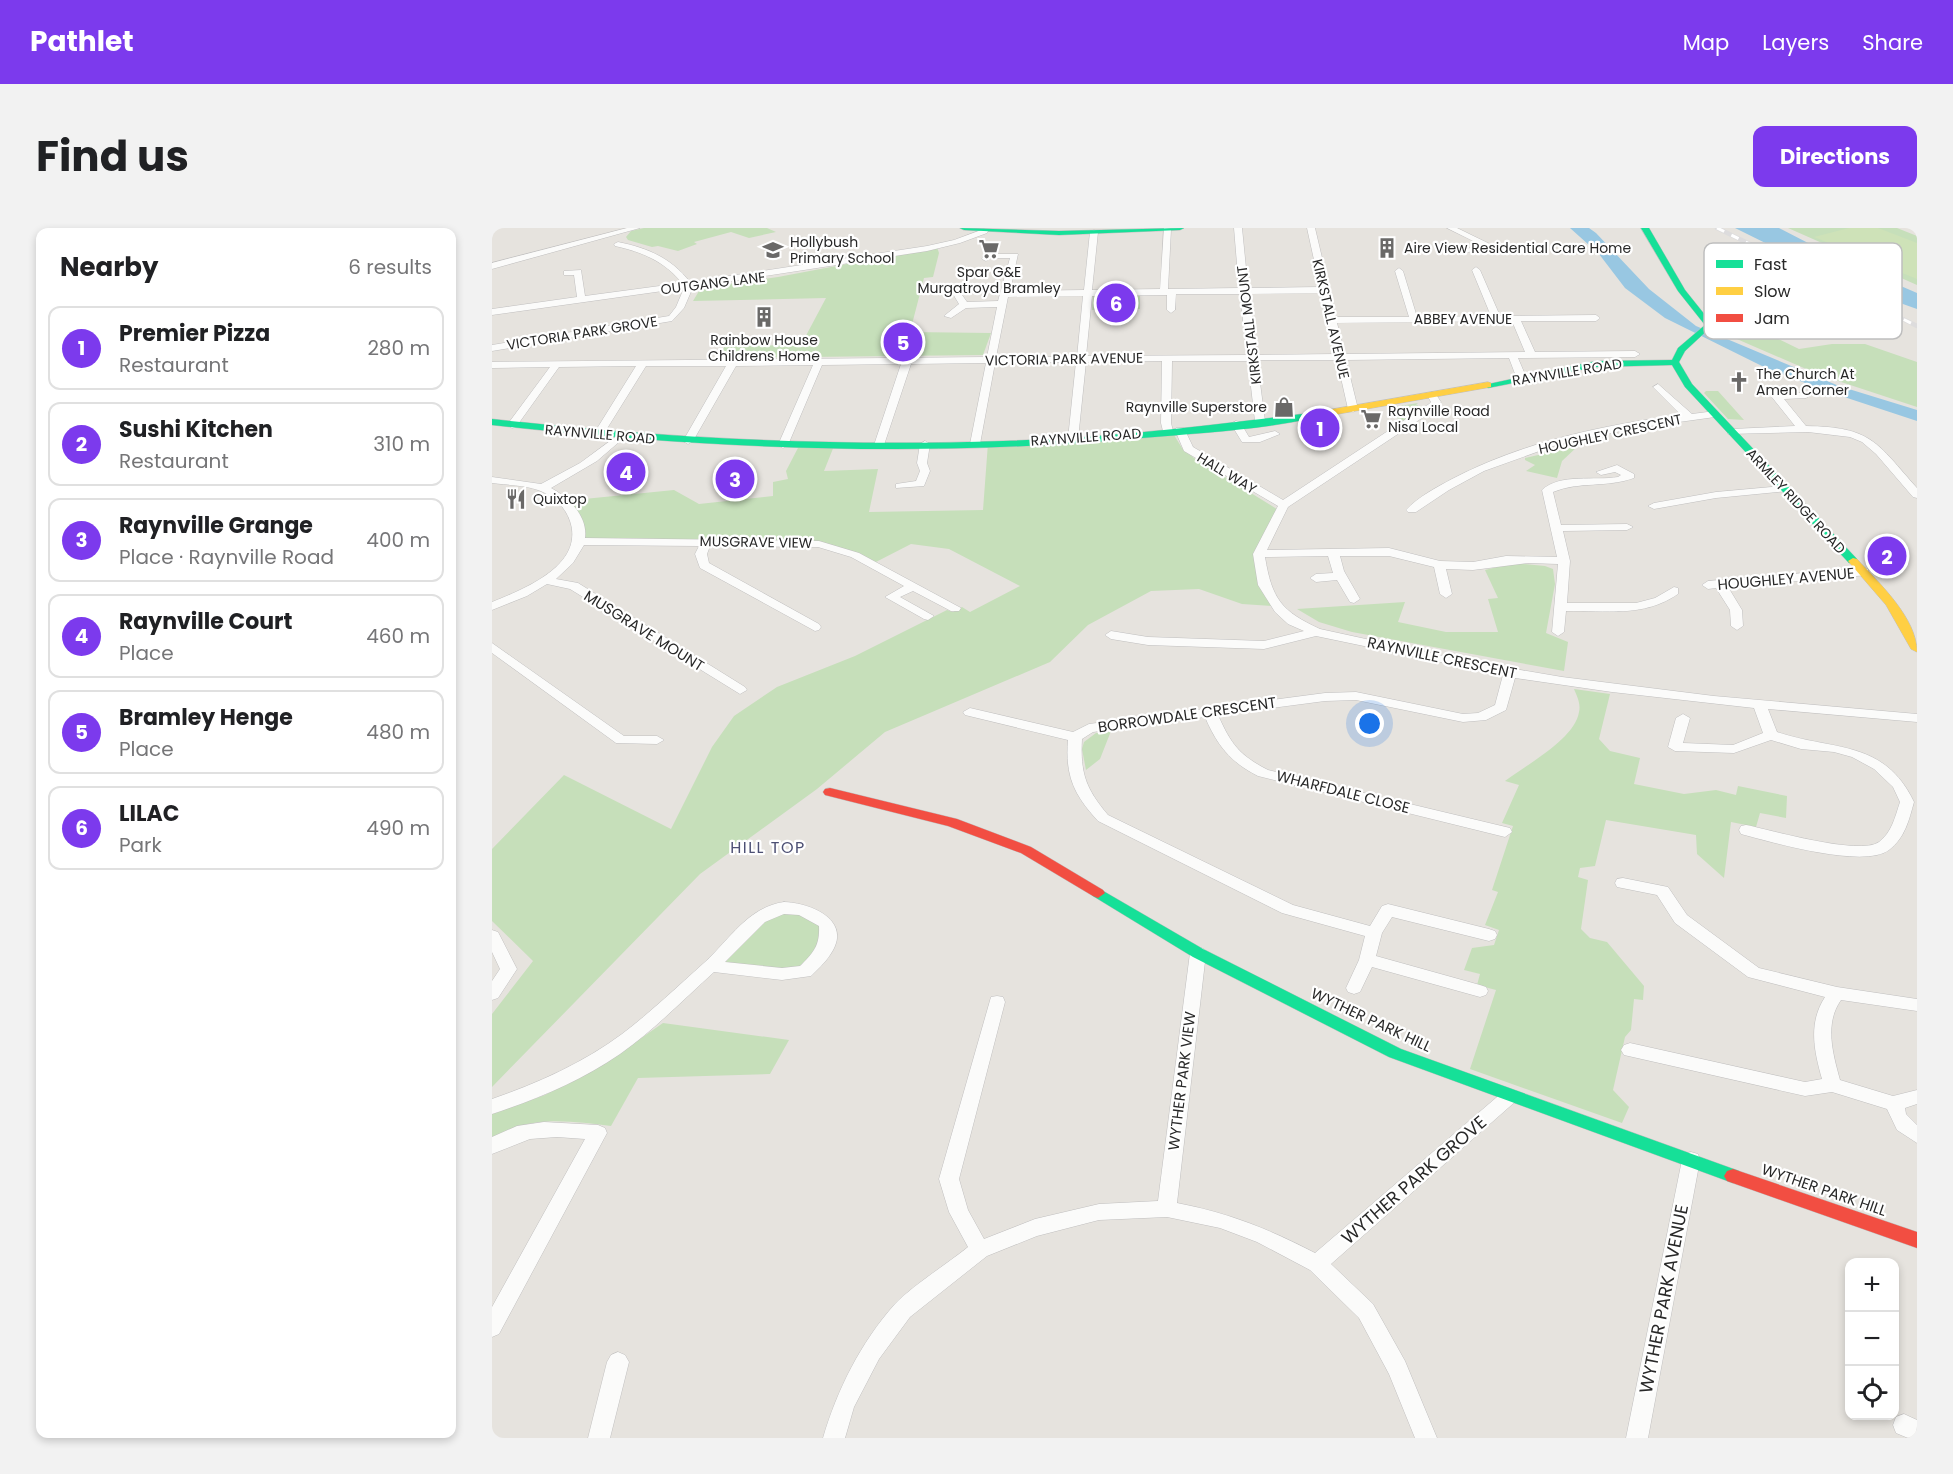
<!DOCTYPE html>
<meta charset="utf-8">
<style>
body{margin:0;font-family:Poppins,sans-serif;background:#f2f2f2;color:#202124}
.controls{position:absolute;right:18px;bottom:18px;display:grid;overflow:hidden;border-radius:12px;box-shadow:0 3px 9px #0003}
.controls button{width:54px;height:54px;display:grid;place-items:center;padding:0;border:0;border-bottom:2px solid #e0e0e0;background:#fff;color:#202124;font:30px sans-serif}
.you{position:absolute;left:878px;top:496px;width:21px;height:21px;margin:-15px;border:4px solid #fff;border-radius:50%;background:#1a73e8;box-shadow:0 0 0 9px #1a73e833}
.badge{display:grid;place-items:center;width:39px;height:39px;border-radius:50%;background:#7c3aed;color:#fff;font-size:20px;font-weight:700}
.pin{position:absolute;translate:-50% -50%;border:3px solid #fff;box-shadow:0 2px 6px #0006}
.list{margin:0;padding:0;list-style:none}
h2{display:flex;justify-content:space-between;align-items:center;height:78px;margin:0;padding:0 24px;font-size:26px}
h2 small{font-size:20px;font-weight:400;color:#757577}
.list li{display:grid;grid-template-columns:39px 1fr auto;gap:18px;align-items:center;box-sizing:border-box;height:84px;margin:0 12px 12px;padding:0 12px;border:2px solid #e0e0e0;border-radius:12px}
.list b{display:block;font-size:22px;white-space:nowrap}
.list p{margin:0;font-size:20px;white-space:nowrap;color:#757577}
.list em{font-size:20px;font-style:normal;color:#757577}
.icon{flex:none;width:33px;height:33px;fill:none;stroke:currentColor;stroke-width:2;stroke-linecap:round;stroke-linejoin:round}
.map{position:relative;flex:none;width:1425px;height:1210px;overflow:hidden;border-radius:12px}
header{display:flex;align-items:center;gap:36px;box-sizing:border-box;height:84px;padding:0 30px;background:#7c3aed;color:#fff}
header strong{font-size:28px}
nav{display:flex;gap:33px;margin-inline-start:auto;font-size:21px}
.intro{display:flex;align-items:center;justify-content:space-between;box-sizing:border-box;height:144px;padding:0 36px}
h1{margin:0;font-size:42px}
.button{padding:15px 27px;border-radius:12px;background:#7c3aed;color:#fff;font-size:21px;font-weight:700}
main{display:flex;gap:36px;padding:0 36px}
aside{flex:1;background:#fff;border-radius:12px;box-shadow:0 3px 9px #0003}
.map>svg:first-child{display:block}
</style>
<header>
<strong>Pathlet</strong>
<nav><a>Map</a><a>Layers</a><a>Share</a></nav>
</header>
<div class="intro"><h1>Find us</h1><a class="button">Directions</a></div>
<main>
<aside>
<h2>Nearby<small>6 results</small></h2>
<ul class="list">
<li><span class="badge">1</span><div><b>Premier Pizza</b><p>Restaurant</p></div><em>280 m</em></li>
<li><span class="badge">2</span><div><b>Sushi Kitchen</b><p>Restaurant</p></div><em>310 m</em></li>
<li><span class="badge">3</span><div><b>Raynville Grange</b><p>Place · Raynville Road</p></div><em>400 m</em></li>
<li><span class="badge">4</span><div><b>Raynville Court</b><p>Place</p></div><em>460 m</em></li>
<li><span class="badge">5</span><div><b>Bramley Henge</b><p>Place</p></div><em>480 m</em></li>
<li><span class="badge">6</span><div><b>LILAC</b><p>Park</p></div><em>490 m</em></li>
</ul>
</aside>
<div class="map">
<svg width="1425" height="1210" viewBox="0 0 1425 1210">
<rect width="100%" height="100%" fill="#e6e3de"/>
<!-- green -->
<path fill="#c6dfba" d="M152 0H275L284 4 257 10 239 4 202 14 205 16 186 23 166 18 160 19 136 12 134 9 139 3Z
M1296 0H1405L1425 8V57Z
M445 19 447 25 441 49 432 50 418 104 499 105 491 127 226 130 233 118 309 117 334 70 201 73 207 63 215 59 286 49Z
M601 68H648V81L600 82Z
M1211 79 1231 84 1307 121 1340 116H1373L1425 134V179L1328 147 1224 102 1226 96Z
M1214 163H1226L1252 192 1236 191 1212 165Z
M926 175 924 177 932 179 912 193 895 185 896 180Z
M682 207 690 220 702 230 788 283 767 326 780 378 750 376 707 361 659 363 596 397 558 434 393 504 325 561 208 646 0 859V786L41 733 0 693V621L72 547 179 601 220 519 242 488 285 459 363 428 455 382 461 384 470 379 478 384 528 358 457 321 419 316 380 336 327 316 86 313 72 273 182 262 207 276 281 268V254L296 251 294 243 307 218H342L332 243 386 241 377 284 491 282 496 215Z
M1086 218 1070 233 1065 250 1034 243 1043 237 1033 232V230Z
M1021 335 1053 338 1061 341 1063 356 1054 405 1076 414 1072 443 860 404 827 394 805 381 913 374 906 394 954 404H1006L996 371 1006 370 993 342Z
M1082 461 1118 466 1107 511 1118 523 1148 530 1142 556 1192 566 1224 562 1244 567 1246 558 1295 568 1294 590 1268 585 1264 599 1239 594 1232 650 1205 626 1204 607 1114 592 1103 638 1088 640 1086 649 1096 652 1089 701 1098 710 1115 714 1152 758 1151 772 1142 771 1139 802 1133 809 1121 862 1137 879 1130 895 978 841 1004 762 985 757 988 746 972 742 980 720 1002 717 1007 702 993 697 1006 664 1000 662 1021 598 1010 595 1027 557 1013 553C1034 537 1083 511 1087 484 1089 476 1085 468 1082 461Z
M619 503 608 531 594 542 590 521 592 514 604 505Z
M307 681 335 696 313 744 219 738 269 689Z
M171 795 297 812 278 846 146 850 119 898C78 893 35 886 0 912V886L53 867 129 824Z"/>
<!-- pitch -->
<path fill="#cee2b8" d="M1357 0H1386L1425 15V51L1322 9Z"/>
<!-- water -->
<path fill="#98c7e2" d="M1078 0H1097L1104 5 1157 61 1204 98 1347 158 1425 182V193L1334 163 1272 139 1173 90 1133 60 1107 26Z
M1243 0H1287L1351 33 1425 65V81L1363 59Z"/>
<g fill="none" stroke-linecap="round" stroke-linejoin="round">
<!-- street casing -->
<g stroke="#c0bfbf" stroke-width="1">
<path id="street" d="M135 0H148L0 41V35Z
M672 0 679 1 676 61 747 60 742 0H750L756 60 828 59 815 0H823L844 89H917L903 43 907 40 911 43 925 89 999 88 980 42 984 39 988 42 1008 88 1104 87 1108 90 1104 93H1029L1043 124 1143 123 1148 126 1143 129 1026 130 1035 151 1030 154 1025 151 1017 130 854 132 866 181 861 184 856 181 845 132H765L773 193 768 196 763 193 756 133H680L679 195 681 203 676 206 671 203 669 195 670 133 594 134 586 211 581 214 576 211 584 134 503 135 488 216 483 219 478 216 494 135 419 136 392 217 387 220 382 217 409 136 330 137 296 217 291 220 286 217 321 137 244 138 201 213 196 216 191 213 234 138H154L111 207 106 210 101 207 144 138 67 139 24 199 20 200 15 197 58 139 0 140V134L495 129 505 79 474 80 459 90 452 88 467 76 461 66 462 64H468L475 74 506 73 518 30H498L494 33 490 31 492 26H526L518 63 592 62 598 4 602 2 606 4 600 62 668 61ZM830 65 835 90 833 92 836 94 844 126 765 127 757 66ZM684 66H748L755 127 594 128 600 68 675 67V82L679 85 683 82ZM591 68 585 129H504L516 69ZM1020 93 1033 124 853 126 845 95Z
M955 0H965L1000 17 967 27V23L989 17Z
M492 1 496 3 495 5 468 15 435 23 201 59 192 80 180 93 0 123V117L177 88 184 79 192 60 0 87V81L85 69 82 47H72V43L89 42 93 68 190 55C172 33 150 24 123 18L122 16 126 14C156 20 179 30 198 54L435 18 462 12Z
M1166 156 1200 186 1223 183 1228 186 1223 189 1144 200 1067 216 992 243 957 262 924 284H916L914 282C926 269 945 259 960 251 1031 214 1110 197 1189 187L1161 159Z
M940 164 943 165 949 174 945 180 796 279 775 322 897 320 948 333 981 334 1014 328 1065 329 1050 262C1068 245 1103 253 1126 249L1129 247 1123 244 1109 247 1104 244 1125 237 1142 246V250C1115 260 1087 253 1061 264L1069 297 1135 296 1141 299 1135 302 1071 303 1078 333 1075 375H1144L1163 370 1182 359 1186 360V366C1151 390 1114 382 1074 383L1072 404 1066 408 1060 404 1066 336 1036 335 981 342 954 341 960 366 954 370 948 366 942 339 897 328H848L852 343 868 371 862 375 858 374 845 352 824 354 818 350 824 346 841 345 836 328 773 329C780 371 789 383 828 401L970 432 1070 449 1222 468 1425 486V494L1276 481 1285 504C1341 523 1392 511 1422 574 1417 592 1413 610 1397 622 1372 641 1279 614 1249 606L1247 602 1249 598 1254 597C1279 602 1368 628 1387 614 1400 604 1403 589 1408 574L1401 559 1382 541 1360 529 1342 524 1309 521 1279 512 1242 525 1183 523 1176 519 1184 490 1191 486 1198 490 1191 515 1241 517 1271 505 1262 480 1120 464 1023 450 1014 482 994 492 971 494 864 472 833 473 726 487C739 516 747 527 776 542L1018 600 1020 604 1013 609 766 548C738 534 725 517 713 489L601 504 590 511C588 545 594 561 616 587L801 677 878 698 890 678 896 676 997 701 1003 703 1005 707 1003 711 997 713 900 689 890 705 884 728 988 757 994 759 996 763 994 767 988 769 880 739 868 764 862 766 856 764 854 760 867 732 873 708 790 685 606 593C582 567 573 548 576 512L473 487 471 484 478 480 581 504 597 496 833 465 864 464 971 486 986 485 1003 477 1011 447 824 408 772 421 656 417 619 411 613 407 619 403 656 409 772 413 812 403 796 396 783 384 766 357 761 326 786 278 692 223 683 202 684 200H692L701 219 791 272 937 176 939 174 935 167Z
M1284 165H1317L1319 167 1314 170 1292 171 1314 198C1380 199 1384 214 1425 260V270L1421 269 1384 226 1370 214 1358 209 1316 204 1236 206V202L1240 201 1303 198 1279 168Z
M744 193 748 194 757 209 783 203 788 206 768 214H750L739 196Z
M129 205 134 208 105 233 59 260C76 269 96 288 93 310L327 313 367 325 469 380 467 383H459L421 363 408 369 442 388 436 392 432 391 393 369 412 358 359 329 326 319 218 318 215 326 217 335 327 396 329 399 327 402 323 403 208 340 203 326 207 318 92 317 81 335 64 351 86 355 253 459 255 462 248 466 78 361 55 356 35 368 0 382V374C32 361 93 337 78 293 73 278 60 267 46 262 32 257 15 257 0 255V249L49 256 88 235Z
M433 213 438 216 435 235 438 243 432 258 404 260V256L424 253 428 243 425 235 428 216Z
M1292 258 1296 259V263L1224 270 1162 281 1156 278 1162 275 1224 264Z
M1372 340 1376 341V347L1236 359 1250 382 1251 398 1245 402 1239 398 1238 382 1224 360 1216 361 1210 357 1216 353Z
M0 415 132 508H165L172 512 165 516 124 515 0 425Z
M1131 650 1176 659 1195 687 1267 740 1345 759 1425 771V783L1349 772C1332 796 1341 826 1348 852L1401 868 1425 862V876L1413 880 1414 886 1425 897V915L1405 902 1395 881 1340 864 1313 868 1132 827 1129 822 1132 817 1138 815 1313 854 1330 851C1322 823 1316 795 1333 769L1256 749 1183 695 1165 667 1125 659 1123 655 1125 651Z
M292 674C320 675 362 693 338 727 333 735 325 742 319 748L290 752 222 744C191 772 162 802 128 826 89 853 45 871 0 886V871C46 855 91 835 130 806 159 784 186 758 213 734 238 711 256 679 292 674ZM292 686 307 687 327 698C328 718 321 725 308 738L290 740 233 734 273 694Z
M0 702 6 704 25 741 6 770 0 772V753L8 741 0 724Z
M706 719 712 721 714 725 685 975C737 985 777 1001 823 1025L1012 863 1018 861 1024 863 1027 868 1024 873 839 1036 881 1076 913 1133 945 1210H923L897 1146 867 1090 818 1042 765 1014 728 1000 675 989 607 992 545 1008 495 1028 418 1089 387 1131 362 1179 353 1210H331C345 1162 369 1114 403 1076 420 1058 455 1036 476 1019L457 984 447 951 499 769 505 768 511 769 513 774 467 951 476 982 492 1011 543 991 607 976 666 973 698 725 700 721Z
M52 894 106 897 113 900 115 905 7 1106 0 1109V1079L93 911 65 909 38 911 0 926V909L25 898Z
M1199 924 1206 926 1208 932 1156 1210H1134L1190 932 1192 926Z
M126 1124 133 1127 137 1134 118 1210H96L115 1134 119 1127Z
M1412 1186 1425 1192V1210H1416L1404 1205 1401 1197 1404 1189Z"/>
</g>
<!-- fast casing -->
<g stroke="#c0bfbf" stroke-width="1">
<path id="fast" d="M468 0 567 3 692 0 688 2 567 7 472 2Z
M1149 0H1157L1193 62 1221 97 1193 123 1187 134 1200 156 1365 331V335H1357L1193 159 1180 137 1104 139 996 160 992 157 1104 133 1180 132 1186 120 1213 97 1186 63Z
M818 185 823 188 821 190C767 202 706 205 650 210 433 230 216 221 0 197V191C170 210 340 219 511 213 614 210 716 198 818 185Z
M606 660 711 721 909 821 1247 943 1250 948 1247 953 1241 955 897 829 701 729 601 668 599 665Z"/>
</g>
<!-- slow casing -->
<g stroke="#c0bfbf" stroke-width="1">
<path id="slow" d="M996 154 999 155V159L818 191 813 188 818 185Z
M1361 330 1365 331C1387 355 1425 390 1425 424L1419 421 1394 377 1356 333Z"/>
</g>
<!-- jam casing -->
<g stroke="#c0bfbf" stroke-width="1">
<path id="jam" d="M338 560 465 591 539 619 611 662 613 665 606 670 601 668 529 625 456 598 333 567 331 564 333 561Z
M1241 941 1425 1004V1020L1235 953 1232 948 1235 943Z"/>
</g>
<!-- street -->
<use href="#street" fill="#fbfbfa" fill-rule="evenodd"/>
<!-- fast -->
<use href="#fast" fill="#16e098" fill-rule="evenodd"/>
<!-- slow -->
<use href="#slow" fill="#ffcf43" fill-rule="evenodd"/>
<!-- jam -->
<use href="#jam" fill="#f24e42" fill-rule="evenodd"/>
<!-- rail casing -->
<g stroke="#dddcdd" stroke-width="4.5">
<path id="rail" d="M1225 0 1425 98"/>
</g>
<!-- rail -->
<use href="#rail" stroke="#fff" stroke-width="3" stroke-dasharray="8" stroke-linecap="butt"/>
</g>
<!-- icons -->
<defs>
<g id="building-bare" transform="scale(1.62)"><path d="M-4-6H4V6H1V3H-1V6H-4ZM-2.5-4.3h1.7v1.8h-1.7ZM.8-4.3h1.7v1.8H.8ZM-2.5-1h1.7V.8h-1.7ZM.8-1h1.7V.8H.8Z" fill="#6a6968" stroke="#fff" stroke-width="2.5" paint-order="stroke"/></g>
<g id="supermarket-bare" transform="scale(1.62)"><path d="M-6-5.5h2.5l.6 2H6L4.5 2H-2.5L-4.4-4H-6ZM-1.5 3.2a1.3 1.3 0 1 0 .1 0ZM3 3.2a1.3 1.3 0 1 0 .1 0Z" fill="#6a6968" stroke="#fff" stroke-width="2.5" paint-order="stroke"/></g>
<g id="school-bare" transform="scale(1.62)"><path d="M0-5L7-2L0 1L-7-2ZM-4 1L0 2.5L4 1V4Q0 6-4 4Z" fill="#6a6968" stroke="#fff" stroke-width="2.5" paint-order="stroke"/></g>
<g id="church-bare" transform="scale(1.62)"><path d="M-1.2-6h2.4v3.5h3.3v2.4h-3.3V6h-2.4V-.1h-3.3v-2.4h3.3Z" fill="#6a6968" stroke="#fff" stroke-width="2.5" paint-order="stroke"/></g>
<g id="shop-bare" transform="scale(1.62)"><path d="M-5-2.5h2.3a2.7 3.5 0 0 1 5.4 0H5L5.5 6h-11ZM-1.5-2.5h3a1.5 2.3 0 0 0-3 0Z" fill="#6a6968" stroke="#fff" stroke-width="2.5" paint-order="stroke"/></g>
<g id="restaurant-bare" transform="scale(1.62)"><path d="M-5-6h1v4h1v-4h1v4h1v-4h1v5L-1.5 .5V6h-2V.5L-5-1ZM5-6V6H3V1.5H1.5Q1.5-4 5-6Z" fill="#6a6968" stroke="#fff" stroke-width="2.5" paint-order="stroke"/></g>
</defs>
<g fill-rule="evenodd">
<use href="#building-bare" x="895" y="20"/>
<use href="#supermarket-bare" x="497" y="21"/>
<use href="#school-bare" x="281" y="22"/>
<use href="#building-bare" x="272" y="89"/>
<use href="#church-bare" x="1247" y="154"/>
<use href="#shop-bare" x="792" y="179"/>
<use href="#supermarket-bare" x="879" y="191"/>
<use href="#restaurant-bare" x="24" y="271"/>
</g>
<g text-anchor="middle" stroke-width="4.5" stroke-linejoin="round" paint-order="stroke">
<!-- far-poi labels -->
<g font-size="14" fill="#282828" stroke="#fff" text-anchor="start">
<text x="298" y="19">Hollybush<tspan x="298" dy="16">Primary School</tspan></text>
<text x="912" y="25">Aire View Residential Care Home</text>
<text x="497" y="49" text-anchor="middle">Spar G&amp;E<tspan x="497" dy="16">Murgatroyd Bramley</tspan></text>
<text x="272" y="117" text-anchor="middle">Rainbow House<tspan x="272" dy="16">Childrens Home</tspan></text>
<text x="1264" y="151">The Church At<tspan x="1264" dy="16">Amen Corner</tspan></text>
<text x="775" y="184" text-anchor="end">Raynville Superstore</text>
<text x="896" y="188">Raynville Road<tspan x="896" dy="16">Nisa Local</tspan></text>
<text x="41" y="276">Quixtop</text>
</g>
<!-- far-street labels -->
<g font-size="14" fill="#282828" stroke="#fff">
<text transform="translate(221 55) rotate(-7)" y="5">OUTGANG LANE</text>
<text transform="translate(839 91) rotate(77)" y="5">KIRKSTALL AVENUE</text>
<text x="971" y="96">ABBEY AVENUE</text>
<text transform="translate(757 97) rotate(-97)" y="5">KIRKSTALL MOUNT</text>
<text transform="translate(90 105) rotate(-9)" y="5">VICTORIA PARK GROVE</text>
<text transform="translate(572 131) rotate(-1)" y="5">VICTORIA PARK AVENUE</text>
<text transform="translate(1075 144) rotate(-9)" y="5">RAYNVILLE ROAD</text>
<text transform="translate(108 206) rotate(5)" y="5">RAYNVILLE ROAD</text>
<text transform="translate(1118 206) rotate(-12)" y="5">HOUGHLEY CRESCENT</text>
<text transform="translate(594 209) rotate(-4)" y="5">RAYNVILLE ROAD</text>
<text transform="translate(735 245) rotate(31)" y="5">HALL WAY</text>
<text transform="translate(1304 273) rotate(47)" y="5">ARMLEY RIDGE ROAD</text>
<text transform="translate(264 314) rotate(1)" y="5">MUSGRAVE VIEW</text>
</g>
<!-- street labels -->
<g font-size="15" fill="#282828" stroke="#fff">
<text transform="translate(1294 351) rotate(-5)" y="5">HOUGHLEY AVENUE</text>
<text transform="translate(152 403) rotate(32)" y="5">MUSGRAVE MOUNT</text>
<text transform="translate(950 430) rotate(12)" y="5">RAYNVILLE CRESCENT</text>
<text transform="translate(695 487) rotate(-8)" y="5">BORROWDALE CRESCENT</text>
<text transform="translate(851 564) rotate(14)" y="5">WHARFDALE CLOSE</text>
<text transform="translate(879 792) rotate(25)" y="5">WYTHER PARK HILL</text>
<text transform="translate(690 853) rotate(-83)" y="5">WYTHER PARK VIEW</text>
<text transform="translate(1332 962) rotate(19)" y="5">WYTHER PARK HILL</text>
</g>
<!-- neighbourhood labels -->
<g font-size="16" letter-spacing="1.5" fill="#4d5074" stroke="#fff">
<text x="276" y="625">HILL TOP</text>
</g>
<!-- near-street labels -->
<g font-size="18" fill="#282828" stroke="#fff">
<text transform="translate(922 952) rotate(-41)" y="6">WYTHER PARK GROVE</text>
<text transform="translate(1172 1071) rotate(-79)" y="6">WYTHER PARK AVENUE</text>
</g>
</g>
<!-- legend -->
<rect x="1212" y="15" width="198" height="96" rx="9" fill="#fff" stroke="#bebebe" stroke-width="1.5"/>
<rect x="1224" y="32" width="27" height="8" fill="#16e098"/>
<rect x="1224" y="59" width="27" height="8" fill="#ffcf43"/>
<rect x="1224" y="86" width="27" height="8" fill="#f24e42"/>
<g font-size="16" fill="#282828">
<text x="1262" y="42">Fast</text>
<text x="1262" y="69">Slow</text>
<text x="1262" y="96">Jam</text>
</g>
</svg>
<div class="controls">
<button>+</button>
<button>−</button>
<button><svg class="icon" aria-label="locate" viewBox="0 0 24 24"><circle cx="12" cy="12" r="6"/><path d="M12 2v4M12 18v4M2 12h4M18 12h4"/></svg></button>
</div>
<div class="you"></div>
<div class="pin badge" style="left:828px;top:200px">1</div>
<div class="pin badge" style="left:1395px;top:328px">2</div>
<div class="pin badge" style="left:243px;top:251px">3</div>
<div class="pin badge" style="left:134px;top:244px">4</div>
<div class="pin badge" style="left:411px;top:114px">5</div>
<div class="pin badge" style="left:624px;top:75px">6</div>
</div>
</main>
